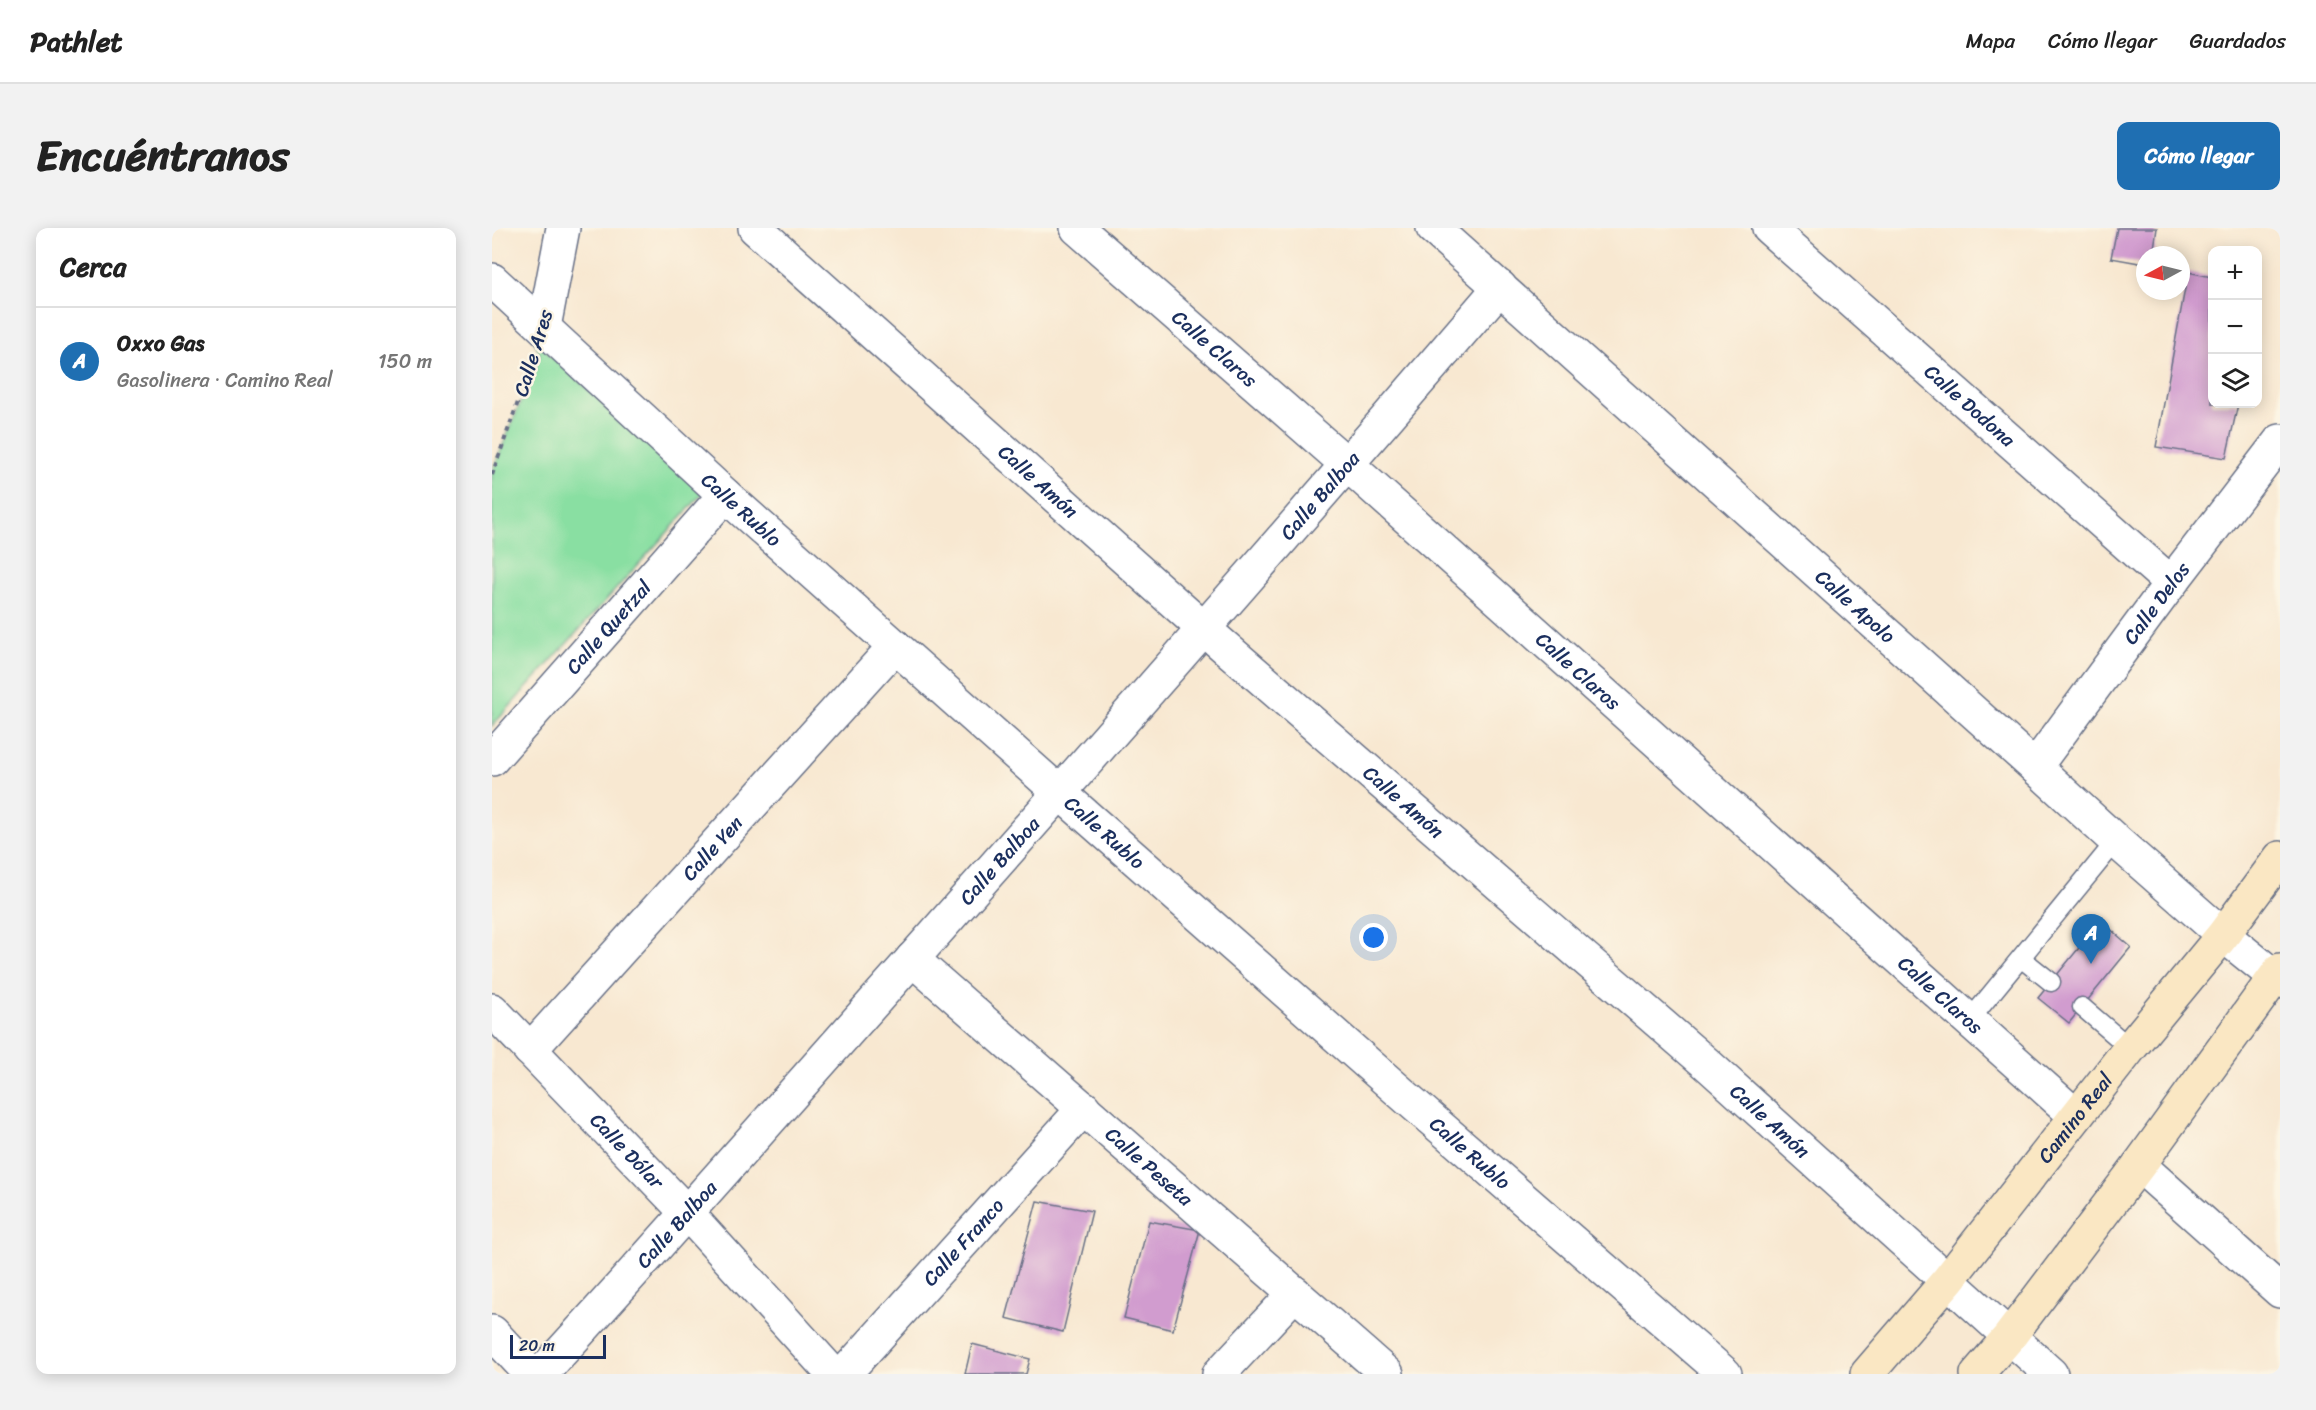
<!DOCTYPE html>
<html lang="es">
<meta charset="utf-8">
<style>
body{margin:0;font-family:Sriracha,sans-serif;background:#f2f2f2;color:#222}
.controls{position:absolute;right:18px;top:18px;display:grid;overflow:hidden;border-radius:12px;box-shadow:0 3px 15px #0003}
.controls button{width:54px;height:54px;display:grid;place-items:center;padding:0;border:0;border-bottom:2px solid #e0e0e0;background:#fff;color:#222;font:30px sans-serif}
.compass{position:absolute;left:1644px;top:18px;width:54px;height:54px;border-radius:50%;background:#fff;box-shadow:0 3px 15px #0003;rotate:263deg}
.scale{position:absolute;left:18px;bottom:15px;width:96px;box-sizing:border-box;padding-left:6px;border:3px solid #1b2f5e;border-top:0;font-size:16px;line-height:21px;white-space:nowrap;color:#1b2f5e;-webkit-text-stroke:4px #fcf5e5;paint-order:stroke}
.you{position:absolute;left:882px;top:710px;width:21px;height:21px;margin:-15px;border:4px solid #fff;border-radius:50%;background:#1a73e8;box-shadow:0 0 0 9px #1a73e833}
.badge{display:grid;place-items:center;width:39px;height:39px;border-radius:50%;background:#1f6fb2;color:#fff;font-size:20px;font-weight:700}
.pin{position:absolute;translate:-50% -50px;filter:drop-shadow(0 2px 3px #0008)}
.pin::after{content:'';position:absolute;top:32px;width:21px;height:18px;background:inherit;clip-path:polygon(0 0,100% 0,50% 100%)}
.list{margin:0;padding:0;list-style:none}
h2{display:flex;justify-content:space-between;align-items:center;height:78px;margin:0;padding:0 24px;font-size:26px}
h2 small{font-size:20px;font-weight:400;color:#767676}
.list li{display:grid;grid-template-columns:39px 1fr auto;gap:18px;align-items:center;box-sizing:border-box;height:108px;padding:0 24px;border-top:2px solid #e0e0e0}
.list b{display:block;font-size:22px;white-space:nowrap}
.list p{margin:0;font-size:20px;white-space:nowrap;color:#767676}
.list em{font-size:20px;font-style:normal;color:#767676}
.icon{flex:none;width:33px;height:33px;fill:none;stroke:currentColor;stroke-width:2;stroke-linecap:round;stroke-linejoin:round}
.map{position:relative;flex:none;width:1788px;height:1146px;overflow:hidden;border-radius:12px}
header{display:flex;align-items:center;gap:36px;box-sizing:border-box;height:84px;padding:0 30px;background:#fff;border-bottom:2px solid #e0e0e0}
header strong{font-size:28px}
nav{display:flex;gap:33px;margin-inline-start:auto;font-size:21px}
.intro{display:flex;align-items:center;justify-content:space-between;box-sizing:border-box;height:144px;padding:0 36px}
h1{margin:0;font-size:42px}
.button{padding:15px 27px;border-radius:12px;background:#1f6fb2;color:#fff;font-size:21px;font-weight:700}
main{display:flex;gap:36px;padding:0 36px}
aside{flex:1;background:#fff;border-radius:12px;box-shadow:0 3px 15px #0003}
.map>svg:first-child{display:block}
</style>
<header>
<strong>Pathlet</strong>
<nav><a>Mapa</a><a>Cómo llegar</a><a>Guardados</a></nav>
</header>
<div class="intro"><h1>Encuéntranos</h1><a class="button">Cómo llegar</a></div>
<main>
<aside>
<h2>Cerca<small></small></h2>
<ul class="list">
<li><span class="badge">A</span><div><b>Oxxo Gas</b><p>Gasolinera · Camino Real</p></div><em>150 m</em></li>
</ul>
</aside>
<div class="map">
<svg width="1788" height="1146" viewBox="0 0 1788 1146">
<rect width="100%" height="100%" fill="#fcf5e5"/>
<filter id="ink" filterUnits="userSpaceOnUse"><feTurbulence type="fractalNoise" baseFrequency=".0167" numOctaves="2"/><feDisplacementMap in="SourceGraphic" scale="12" xChannelSelector="R" yChannelSelector="G"/><feConvolveMatrix kernelMatrix="1 2 1 2 8 2 1 2 1" color-interpolation-filters="sRGB"/></filter>
<filter id="wash" filterUnits="userSpaceOnUse"><feTurbulence type="fractalNoise" baseFrequency=".008" numOctaves="4" result="noise"/><feDisplacementMap in="SourceGraphic" scale="24" xChannelSelector="R" yChannelSelector="G"/><feGaussianBlur stdDeviation="1.35" result="paint"/><feColorMatrix in="noise" values="0 0 0 0 0 0 0 0 0 0 0 0 0 0 0 0 0 1.4 0 .05"/><feComposite in="paint" operator="in"/></filter>
<g filter="url(#wash)">
<rect width="100%" height="100%" fill="#f8e8d1"/>
<!-- green -->
<path fill="#89dfa2" stroke="#528780" stroke-width="1.5" d="M41 111 211 265 0 498V244L48 126Z"/>
<g id="blocks">
<!-- building -->
<path fill="#d19ccf" d="M1625 0H1665L1661 27H1653V36L1619 30Z
M1696 44 1720 49V176H1746L1734 230 1664 219Z
M1609 693 1639 719 1577 795 1546 770Z
M545 973 600 983 571 1104 514 1090Z
M657 993 708 1002 681 1102 632 1090Z
M480 1116 538 1131 534 1146H473Z"/>
</g>
</g>
<g filter="url(#ink)">
<use href="#blocks" fill-opacity="0" stroke="#687086" stroke-width="1.5"/>
<g fill="none" stroke-linecap="round" stroke-linejoin="round">
<!-- lane casing -->
<g stroke="#687086" stroke-width="21">
<path id="lane" d="M1529 730 1559 754
M1590 779 1638 820
M1477 793 1624 613"/>
</g>
<!-- street casing -->
<g stroke="#687086" stroke-width="36">
<g id="street">
<path id="s1" d="M263 0 712 401 1215 836 1559 1146"/>
<path id="s2" d="M585 0 856 237 1584 888"/>
<path id="s3" d="M941 0 1543 539 1624 613 1731 707 1788 753"/>
<path id="s4" d="M1277 0 1679 355"/>
<path id="s5" d="M0 52 233 267 568 565 916 871 1233 1146"/>
<path d="M52 99 71 0"/>
<path id="s6" d="M0 531 233 267"/>
<path id="s7" d="M1543 539 1679 355 1788 213"/>
<path id="s8" d="M420 731 895 1146"/>
<path id="s9" d="M0 782 196 986 341 1146"/>
<path id="s10" d="M38 822 403 418"/>
<path d="M1647 937 1788 1063"/>
<path d="M0 1104 39 1146"/>
<path id="s11" d="M49 1146C176 1008 299 867 423 728 620 506 815 284 1008 59"/>
<path id="s12" d="M352 1146 592 880"/>
<path d="M727 1146 803 1065"/>
</g>
</g>
<!-- secondary casing -->
<g stroke="#687086" stroke-width="36">
<g id="secondary">
<path id="s13" d="M1375 1146 1456 1052 1638 820 1731 707 1788 630"/>
<path d="M1485 1146 1517 1109 1647 937 1788 742"/>
</g>
</g>
<!-- path -->
<path stroke="#687086" stroke-width="4" stroke-dasharray="4.5 4.5" stroke-linecap="butt" d="M0 247 41 132"/>
<!-- lane -->
<use href="#lane" stroke="#fff" stroke-width="18"/>
<!-- street -->
<use href="#street" stroke="#fff" stroke-width="33"/>
<!-- secondary -->
<use href="#secondary" stroke="#fae7c3" stroke-width="33"/>
</g>
</g>
<g text-anchor="middle" stroke-width="5" stroke-linejoin="round" paint-order="stroke">
<!-- street labels -->
<g font-size="20" fill="#1b2f5e" stroke="#fcf5e5">
<text dy="7" stroke="none"><textPath href="#s2" startOffset="183">Calle Claros</textPath></text>
<text transform="translate(41 125) rotate(-73)" y="7">Calle Ares</text>
<text dy="7" stroke="none"><textPath href="#s4" startOffset="268">Calle Dodona</textPath></text>
<text dy="7" stroke="none"><textPath href="#s1" startOffset="380">Calle Amón</textPath></text>
<text dy="7" stroke="none"><textPath href="#s11" startOffset="1174">Calle Balboa</textPath></text>
<text dy="7" stroke="none"><textPath href="#s5" startOffset="339">Calle Rublo</textPath></text>
<text dy="7" stroke="none"><textPath href="#s7" startOffset="204">Calle Delos</textPath></text>
<text dy="7" stroke="none"><textPath href="#s3" startOffset="567">Calle Apolo</textPath></text>
<text dy="7" stroke="none"><textPath href="#s6" startOffset="176">Calle Quetzal</textPath></text>
<text dy="7" stroke="none"><textPath href="#s2" startOffset="669">Calle Claros</textPath></text>
<text dy="7" stroke="none"><textPath href="#s1" startOffset="866">Calle Amón</textPath></text>
<text dy="7" stroke="none"><textPath href="#s5" startOffset="825">Calle Rublo</textPath></text>
<text dy="7" stroke="none"><textPath href="#s10" startOffset="272">Calle Yen</textPath></text>
<text dy="7" stroke="none"><textPath href="#s11" startOffset="688">Calle Balboa</textPath></text>
<text dy="7" stroke="none"><textPath href="#s2" startOffset="1155">Calle Claros</textPath></text>
<text dy="7" stroke="none"><textPath href="#s13" startOffset="330">Camino Real</textPath></text>
<text dy="7" stroke="none"><textPath href="#s1" startOffset="1352">Calle Amón</textPath></text>
<text dy="7" stroke="none"><textPath href="#s9" startOffset="195">Calle Dólar</textPath></text>
<text dy="7" stroke="none"><textPath href="#s5" startOffset="1311">Calle Rublo</textPath></text>
<text dy="7" stroke="none"><textPath href="#s8" startOffset="315">Calle Peseta</textPath></text>
<text dy="7" stroke="none"><textPath href="#s11" startOffset="202">Calle Balboa</textPath></text>
<text dy="7" stroke="none"><textPath href="#s12" startOffset="178">Calle Franco</textPath></text>
</g>
</g>
</svg>
<div class="controls">
<button>+</button>
<button>−</button>
<button><svg class="icon" aria-label="layers" viewBox="0 0 24 24"><path d="M12 4l9 5-9 5-9-5zM3 14l9 5 9-5"/></svg></button>
</div>
<svg class="compass" viewBox="-18 -18 36 36"><path d="M0-13l5 13h-10z" fill="#e53935"/><path d="M0 13l5-13h-10z" fill="#767676"/></svg>
<div class="scale">20 m</div>
<div class="you"></div>
<div class="pin badge" style="left:1599px;top:736px">A</div>
</div>
</main>
